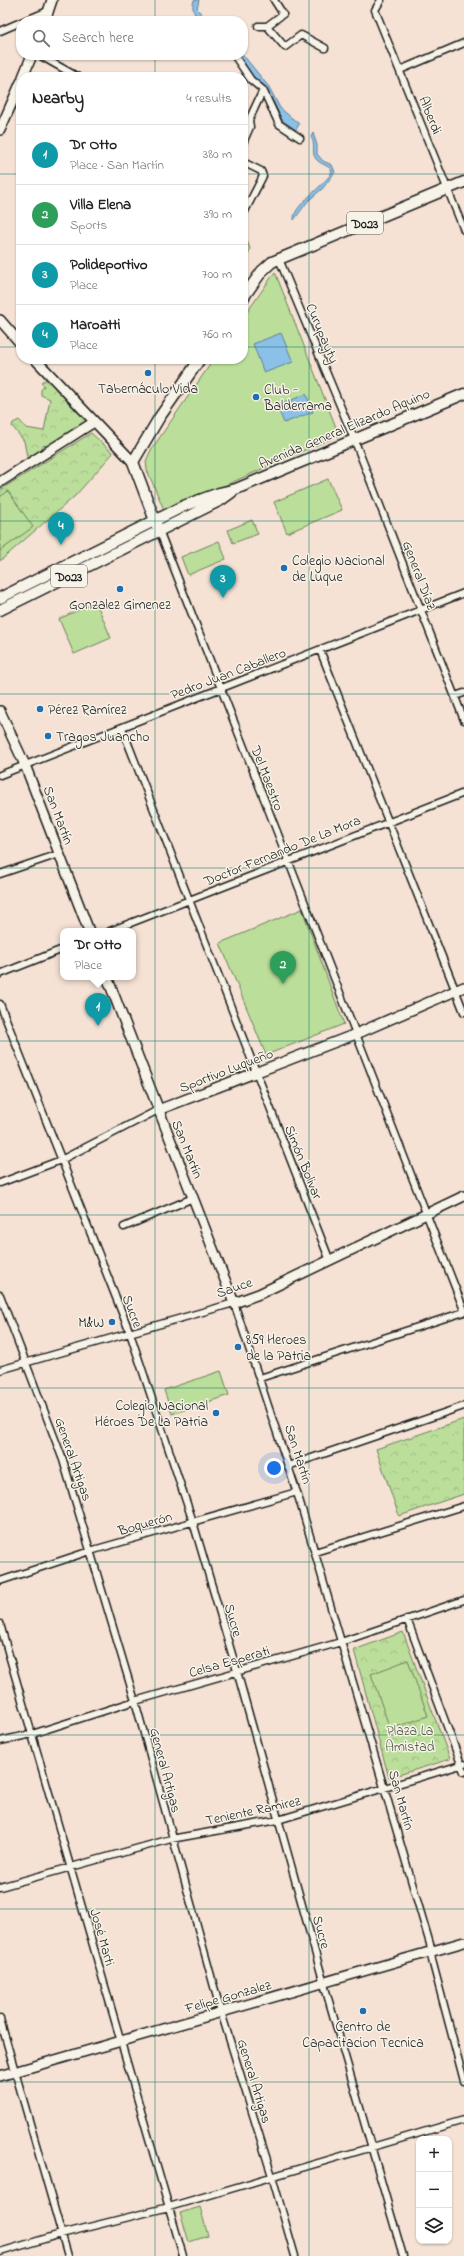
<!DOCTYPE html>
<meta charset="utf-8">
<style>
body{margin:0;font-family:"Indie Flower",sans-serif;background:#f2f2f2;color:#222}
.controls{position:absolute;right:12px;bottom:12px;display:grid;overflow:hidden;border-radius:8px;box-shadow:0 1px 3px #0004}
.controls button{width:36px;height:36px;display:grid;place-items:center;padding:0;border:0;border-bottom:1px solid #e0e0e0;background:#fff;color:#222;font:20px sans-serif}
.you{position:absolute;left:274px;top:1468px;width:14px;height:14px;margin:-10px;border:3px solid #fff;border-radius:50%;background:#1a73e8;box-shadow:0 0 0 6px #1a73e833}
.badge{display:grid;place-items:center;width:26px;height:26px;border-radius:50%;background:#111827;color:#fff;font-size:13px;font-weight:700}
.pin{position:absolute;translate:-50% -33px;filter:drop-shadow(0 1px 2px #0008)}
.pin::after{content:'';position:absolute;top:21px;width:14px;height:12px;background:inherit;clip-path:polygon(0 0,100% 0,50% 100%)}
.popup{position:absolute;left:60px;top:928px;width:76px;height:52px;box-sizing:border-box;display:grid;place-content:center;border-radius:8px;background:#fff;filter:drop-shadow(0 1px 3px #0005);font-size:13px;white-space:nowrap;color:#767676}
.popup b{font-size:15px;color:#222}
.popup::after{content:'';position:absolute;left:50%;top:100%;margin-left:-8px;border:8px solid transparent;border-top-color:#fff}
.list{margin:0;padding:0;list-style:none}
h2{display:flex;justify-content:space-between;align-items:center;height:52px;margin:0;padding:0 16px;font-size:17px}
h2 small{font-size:13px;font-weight:400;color:#767676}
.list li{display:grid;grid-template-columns:26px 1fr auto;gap:12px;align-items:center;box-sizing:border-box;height:60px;padding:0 16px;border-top:1px solid #e0e0e0}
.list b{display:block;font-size:15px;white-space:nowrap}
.list p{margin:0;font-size:13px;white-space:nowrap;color:#767676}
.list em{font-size:13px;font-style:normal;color:#767676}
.icon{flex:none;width:22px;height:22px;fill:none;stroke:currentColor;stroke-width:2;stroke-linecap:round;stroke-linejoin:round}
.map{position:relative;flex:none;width:464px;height:2256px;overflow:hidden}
.search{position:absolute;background:#fff;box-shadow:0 1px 3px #0004;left:16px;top:16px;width:232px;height:44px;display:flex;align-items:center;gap:10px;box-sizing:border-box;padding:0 14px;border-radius:16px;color:#767676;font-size:15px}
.panel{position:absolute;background:#fff;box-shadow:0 1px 3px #0004;left:16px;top:72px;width:232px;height:292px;border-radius:16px}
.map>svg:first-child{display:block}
</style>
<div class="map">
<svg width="464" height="2256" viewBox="0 0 464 2256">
<defs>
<pattern id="grass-tufts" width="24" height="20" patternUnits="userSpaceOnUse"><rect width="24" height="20" fill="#bbdf9a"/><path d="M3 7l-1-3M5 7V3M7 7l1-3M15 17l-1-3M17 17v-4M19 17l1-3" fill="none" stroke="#a0bf84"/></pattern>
<pattern id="park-crowns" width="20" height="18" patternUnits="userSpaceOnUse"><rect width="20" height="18" fill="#bbdf9a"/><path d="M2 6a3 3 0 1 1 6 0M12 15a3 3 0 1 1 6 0" fill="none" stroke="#a0bf84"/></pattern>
</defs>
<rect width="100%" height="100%" fill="#f5e2d4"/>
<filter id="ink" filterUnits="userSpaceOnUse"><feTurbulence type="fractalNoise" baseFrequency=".025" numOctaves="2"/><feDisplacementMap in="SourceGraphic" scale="8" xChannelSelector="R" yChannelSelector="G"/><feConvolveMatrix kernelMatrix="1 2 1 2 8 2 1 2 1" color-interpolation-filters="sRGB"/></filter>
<g filter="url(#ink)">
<!-- grass -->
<path fill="url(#grass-tufts)" stroke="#6c7e5b" d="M243 229 250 249 243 267Z
M138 534V536L0 604V603Z"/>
<!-- park -->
<path fill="url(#park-crowns)" stroke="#6c7e5b" d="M48 378 87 418 86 422 48 450 47 446 44 445 36 456 28 462 24 441 12 426 13 423 19 420 26 428 44 431 50 399 41 395V390L44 386 41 382Z
M91 433 113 453 75 496 0 561V490Z
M464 1419V1494L399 1516 376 1449Z
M403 1632 450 1759 389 1778 354 1650Z"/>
<!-- pitch -->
<path fill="#bbdf9a" stroke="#6c7e5b" d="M275 272 339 435 165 512 147 470 146 461 151 450 214 359H243V318Z
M328 479 342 510 287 533 274 502Z
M8 491 33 527 0 551V497Z
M252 520 258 534 233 543 228 530Z
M219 541 226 559 188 575 181 557Z
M96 602 111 638 74 654 59 619Z
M302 909 344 1024 266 1055 220 943Z
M221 1371 229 1395 172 1414 164 1390Z
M408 1660 428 1716 390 1729 371 1674Z
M200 2207 208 2236 189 2242 180 2213Z"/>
<!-- water -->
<path fill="#8bc0e8" stroke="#5f7e96" d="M194 0H199L197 9 208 21H201C194 15 191 9 194 0Z
M236 55H243L269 87 280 108 299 124 296 130 282 120 273 101 257 85Z
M313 133 317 145V154L323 161 332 165 335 172 323 188 308 201 294 220C292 205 326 186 332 171 329 165 321 165 316 159 311 153 316 144 311 137Z
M281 333 293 362 264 373 253 344Z
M306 394 313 412 284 423 277 406Z"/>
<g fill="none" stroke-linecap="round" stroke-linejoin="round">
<!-- street casing -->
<g stroke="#1c1c1c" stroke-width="9">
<path id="street" d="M274 0 283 14 267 26 285 47 301 35 325 48
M381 0 375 10 464 230
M24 21 48 11
M258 26H267
M0 31 21 22
M39 55 78 77
M234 55 251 80 263 90 249 120 250 127 243 143
M400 70 464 43
M263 90 279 124 300 138
M243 162 261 171 263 176 243 215
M279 259 354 439 464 720
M159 530 464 1310
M320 650 464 1012
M455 696 464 693
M122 728 330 1261
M0 775 464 593
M0 874 59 854
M110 931 464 793
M0 974 63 949
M0 1004 130 1333 193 1522 237 1671 324 1984 403 2256
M0 1183 61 1160 158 1110
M124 1227 193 1198
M0 1295 63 1460 135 1701 221 2012 272 2176 295 2256
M0 1370 234 1303 299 1499 430 1944 432 1960 464 2081
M260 1378 464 1312
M288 1466 464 1406
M315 1552 464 1506
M0 1581 90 1551 297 1492
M407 1619 464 1772
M0 1624 183 2256
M0 1741 32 1734 135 1701 341 1642 464 1600
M0 1887 171 1839 278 1820 464 1764
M0 2019 68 2256
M0 2252 61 2234 169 2207 464 2120"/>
</g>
<!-- secondary casing -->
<g stroke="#1c1c1c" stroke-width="12">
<path id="secondary" d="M45 21 52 0
M23 77 32 55
M0 130 21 82
M0 320 21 344
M35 359 133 462
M0 482 94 422
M0 711 25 765 89 931
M107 977 234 1303 259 1294 464 1196
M158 1110 356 1034 464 987
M0 2076 464 1942"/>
</g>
<!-- primary casing -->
<g stroke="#1c1c1c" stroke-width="13">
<path id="primary" d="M243 298 262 271 272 262 464 182
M157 526 133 462 159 418 200 359
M0 598 186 505 219 493 236 489 464 394
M0 610 221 500 232 492"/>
</g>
<!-- street -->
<use href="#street" stroke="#f7f3e8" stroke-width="6"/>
<!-- secondary -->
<use href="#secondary" stroke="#f7f3e8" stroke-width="9"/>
<!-- primary -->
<use href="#primary" stroke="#f7f3e8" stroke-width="10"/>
</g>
</g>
<!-- grid -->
<path fill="none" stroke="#0f766e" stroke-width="1" stroke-opacity="0.55" d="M155 0V21M309 0V2256M155 55V77M0 174H21M243 174H464M0 347H21M243 347H464M155 359V2256M0 521H464M0 694H464M0 868H464M0 1041H464M0 1215H464M0 1388H464M0 1562H464M0 1735H464M0 1909H464M0 2082H464"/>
<!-- markers -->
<g fill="#1f6fb2" stroke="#f7f3e8" stroke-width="1.5">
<circle cx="148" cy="373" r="4"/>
<circle cx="256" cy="397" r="4"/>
<circle cx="284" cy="568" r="4"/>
<circle cx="120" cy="589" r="4"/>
<circle cx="40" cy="709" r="4"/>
<circle cx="48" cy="736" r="4"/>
<circle cx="112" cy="1322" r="4"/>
<circle cx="238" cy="1347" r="4"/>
<circle cx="216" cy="1413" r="4"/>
<circle cx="363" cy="2011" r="4"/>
</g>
<g text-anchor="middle" stroke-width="3" stroke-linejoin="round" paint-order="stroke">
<!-- shield labels -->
<g fill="#f7f3e8" stroke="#5e5c59" stroke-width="1">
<rect x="347" y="212" width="36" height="22" rx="3"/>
<rect x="51" y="565" width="36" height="22" rx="3"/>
</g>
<g font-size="13" font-weight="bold" fill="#1c1c1c">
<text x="365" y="228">D023</text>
<text x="69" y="581">D023</text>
</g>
<!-- street labels -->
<g font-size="14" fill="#1c1c1c" stroke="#f7f3e8">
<text transform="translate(431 115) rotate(68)" y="5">Alberdi</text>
<text transform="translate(323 333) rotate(67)" y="5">Curupayty</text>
<text transform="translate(344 428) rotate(-23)" y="5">Avenida General Elizardo Aquino</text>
<text transform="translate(420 575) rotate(69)" y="5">General Díaz</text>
<text transform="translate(228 673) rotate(-21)" y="5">Pedro Juan Caballero</text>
<text transform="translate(268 778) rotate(69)" y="5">Del Maestro</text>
<text transform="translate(59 815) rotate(69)" y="5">San Martín</text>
<text transform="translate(282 850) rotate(-22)" y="5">Doctor Fernando De La Mora</text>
<text transform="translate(226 1070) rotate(-21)" y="5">Sportivo Luqueño</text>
<text transform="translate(188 1149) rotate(68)" y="5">San Martín</text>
<text transform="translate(304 1162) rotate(68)" y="5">Simón Bolivar</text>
<text transform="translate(234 1287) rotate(-19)" y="5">Sauce</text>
<text transform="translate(133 1311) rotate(69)" y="5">Sucre</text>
<text transform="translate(299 1454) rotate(72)" y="5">San Martín</text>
<text transform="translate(74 1459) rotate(71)" y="5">General Artigas</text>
<text transform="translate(145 1523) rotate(-16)" y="5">Boquerón</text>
<text transform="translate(234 1620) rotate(74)" y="5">Sucre</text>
<text transform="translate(229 1661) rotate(-16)" y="5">Celsa Esperati</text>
<text transform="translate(166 1770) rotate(75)" y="5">General Artigas</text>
<text transform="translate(402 1800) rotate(74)" y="5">San Martín</text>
<text transform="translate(253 1810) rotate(-12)" y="5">Teniente Ramirez</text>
<text transform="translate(322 1932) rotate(75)" y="5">Sucre</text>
<text transform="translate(103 1937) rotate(74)" y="5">José Marti</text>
<text transform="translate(228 1996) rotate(-16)" y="5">Felipe Gonzalez</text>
<text transform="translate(255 2081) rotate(73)" y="5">General Artigas</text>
</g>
<!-- poi labels -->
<g font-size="14" fill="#1c1c1c" stroke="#f7f3e8" text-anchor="start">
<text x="148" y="393" text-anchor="middle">Tabernáculo Vida</text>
<text x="264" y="394">Club -<tspan x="264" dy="16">Balderrama</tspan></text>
<text x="292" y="565">Colegio Nacional<tspan x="292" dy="16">de Luque</tspan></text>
<text x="120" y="609" text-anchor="middle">Gonzalez Gimenez</text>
<text x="48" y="714">Pérez Ramírez</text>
<text x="56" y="741">Tragos Juancho</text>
<text x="104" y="1327" text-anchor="end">M&amp;W</text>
<text x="246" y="1344">859 Heroes<tspan x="246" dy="16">de la Patria</tspan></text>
<text x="208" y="1410" text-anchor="end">Colegio Nacional<tspan x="208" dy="16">Héroes De La Patria</tspan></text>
<text x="363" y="2031" text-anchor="middle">Centro de<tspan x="363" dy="16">Capacitacion Tecnica</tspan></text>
</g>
<!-- park labels -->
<g font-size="14" fill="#4c5642" stroke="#f7f3e8">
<text x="410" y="1735">Plaza La<tspan x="410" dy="16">Amistad</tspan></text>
</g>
</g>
</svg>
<div class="controls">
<button>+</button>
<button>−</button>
<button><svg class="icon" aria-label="layers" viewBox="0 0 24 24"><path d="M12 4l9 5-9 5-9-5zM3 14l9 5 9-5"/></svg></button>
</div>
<div class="you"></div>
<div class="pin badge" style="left:98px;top:1026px;background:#0f9aa8">1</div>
<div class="popup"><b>Dr Otto</b>Place</div>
<div class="pin badge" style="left:283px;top:984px;background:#2e9e5b">2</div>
<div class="pin badge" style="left:223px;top:598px;background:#0f9aa8">3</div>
<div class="pin badge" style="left:61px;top:545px;background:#0f9aa8">4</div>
<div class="search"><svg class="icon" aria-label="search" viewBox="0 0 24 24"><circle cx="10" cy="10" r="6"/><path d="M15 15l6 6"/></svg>Search here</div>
<section class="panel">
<h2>Nearby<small>4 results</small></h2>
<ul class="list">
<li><span class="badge" style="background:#0f9aa8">1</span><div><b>Dr Otto</b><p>Place · San Martín</p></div><em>380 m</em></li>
<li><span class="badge" style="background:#2e9e5b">2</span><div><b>Villa Elena</b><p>Sports</p></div><em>390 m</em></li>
<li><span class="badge" style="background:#0f9aa8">3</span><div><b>Polideportivo</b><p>Place</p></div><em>700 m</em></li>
<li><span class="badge" style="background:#0f9aa8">4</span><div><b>Maroatti</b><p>Place</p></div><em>760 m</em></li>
</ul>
</section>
</div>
